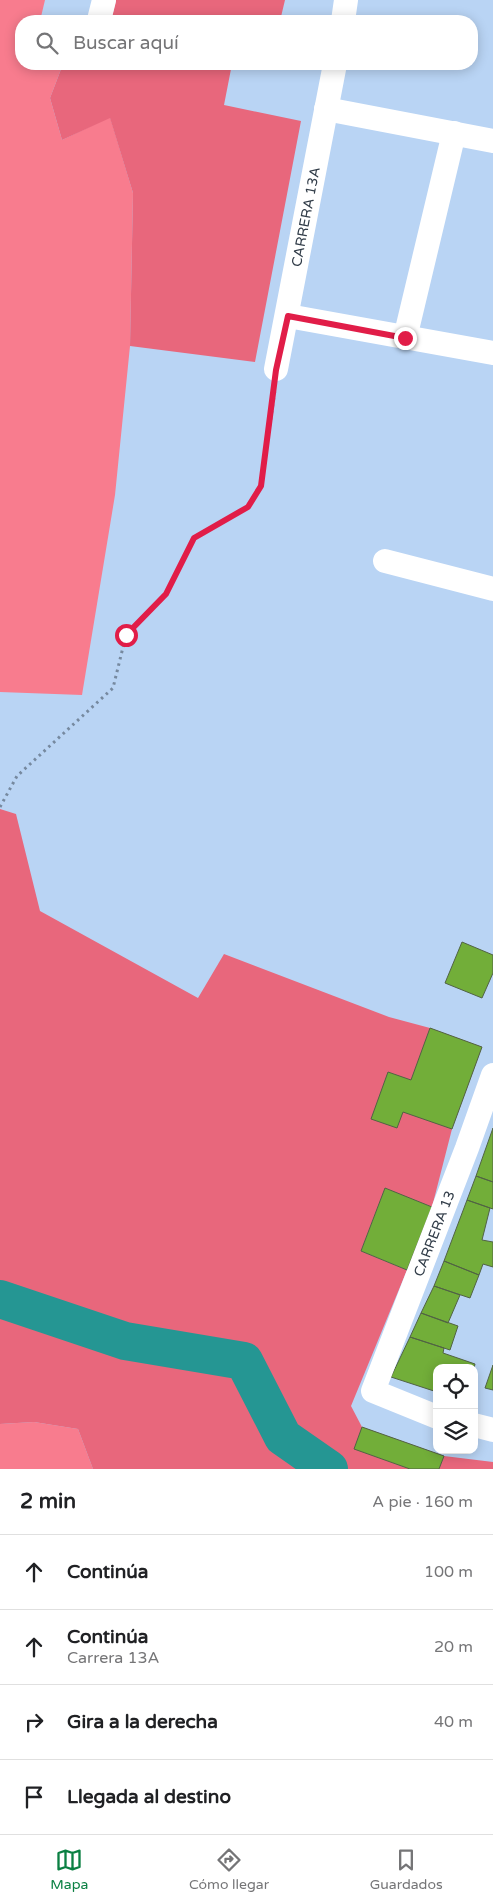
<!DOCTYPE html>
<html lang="es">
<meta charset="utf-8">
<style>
body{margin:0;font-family:"Varela Round",sans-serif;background:#f2f2f2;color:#202124}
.controls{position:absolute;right:15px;bottom:15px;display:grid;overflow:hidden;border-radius:10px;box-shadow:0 2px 12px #0003}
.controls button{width:45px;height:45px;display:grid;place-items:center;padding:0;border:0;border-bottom:1px solid #e0e0e0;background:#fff;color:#202124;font:25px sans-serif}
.stop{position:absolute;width:15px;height:15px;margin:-11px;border:4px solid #e11d48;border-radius:50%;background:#fff}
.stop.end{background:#e11d48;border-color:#fff;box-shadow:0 1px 5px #0008}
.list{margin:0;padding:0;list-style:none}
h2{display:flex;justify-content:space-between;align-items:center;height:65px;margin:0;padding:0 20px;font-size:21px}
h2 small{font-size:16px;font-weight:400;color:#757577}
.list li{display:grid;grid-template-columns:32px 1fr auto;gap:15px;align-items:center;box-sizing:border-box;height:75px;padding:0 20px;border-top:1px solid #e0e0e0}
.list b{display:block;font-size:19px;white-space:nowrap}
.list p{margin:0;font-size:16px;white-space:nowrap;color:#757577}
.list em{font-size:16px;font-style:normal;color:#757577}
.icon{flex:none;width:28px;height:28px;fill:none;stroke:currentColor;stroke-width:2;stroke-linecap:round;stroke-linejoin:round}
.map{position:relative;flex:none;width:493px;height:1469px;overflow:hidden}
.search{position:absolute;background:#fff;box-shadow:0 2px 12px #0003;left:15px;right:15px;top:15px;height:55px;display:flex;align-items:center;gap:12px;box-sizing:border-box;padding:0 18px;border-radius:20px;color:#757577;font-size:19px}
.sheet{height:365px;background:#fff}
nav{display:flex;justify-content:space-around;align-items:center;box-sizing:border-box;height:70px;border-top:1px solid #e0e0e0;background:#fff;font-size:14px;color:#757577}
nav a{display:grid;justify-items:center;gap:2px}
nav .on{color:#0b8043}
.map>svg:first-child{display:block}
</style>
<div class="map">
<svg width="493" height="1469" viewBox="0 0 493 1469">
<rect width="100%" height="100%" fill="#b9d4f4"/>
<!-- green -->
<path fill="#f87c8e" d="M0 0H45L40 21H21V64H63L50 98 62 140 110 117 133 193 130 346 115 495 82 695 0 692Z
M34 1422 78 1429 93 1469H0V1424Z"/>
<!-- forest -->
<path fill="#e8677c" d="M116 0H285L280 21H111Z
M63 64H232L224 105 301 121 255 362 130 346 133 193 110 118 62 140 50 98Z
M0 809 16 814 40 911 198 998 224 954 389 1017 430 1028 482 1047 452 1129 432 1207 385 1189 361 1251 407 1270 351 1406 362 1427 444 1456 493 1462V1469H93L78 1429 34 1422 0 1424Z"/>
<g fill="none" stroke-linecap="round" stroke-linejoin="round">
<!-- river -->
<path stroke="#259693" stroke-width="38" d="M0 1299 125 1341 244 1361 283 1437 329 1469"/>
</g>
<!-- building -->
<path fill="#72ae39" stroke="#516344" d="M462 942 493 955V973L482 998 445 983Z
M430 1028 482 1047 452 1129 403 1112 397 1128 371 1119 388 1072 411 1080Z
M493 1128V1182L476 1176Z
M476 1176 493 1182V1209L467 1200Z
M385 1188 432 1207 407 1270 361 1251Z
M467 1200 490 1208 482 1240 493 1242V1267L483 1264 479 1275 444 1261Z
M444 1261 479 1275 470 1298 434 1286Z
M434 1286 460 1295 448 1323 421 1313Z
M421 1313 458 1326 450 1350 410 1337Z
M410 1337 444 1348 443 1353 475 1364 474 1368H437V1392L391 1377Z
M493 1365V1390L485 1388Z
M362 1427 444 1456 439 1469H410L354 1449Z"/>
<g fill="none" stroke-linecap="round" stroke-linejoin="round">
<!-- path -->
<path stroke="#76899f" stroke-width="3" stroke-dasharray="2.5 4" stroke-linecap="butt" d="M0 807 17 776 113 688 126 635 166 594 195 537 248 507 261 486 275 390"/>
<!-- minor -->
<g stroke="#fff" stroke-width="24">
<path d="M99 20 104 0"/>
<path d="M343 21 346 0"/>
<path d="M326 109 493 141"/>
<path d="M288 316 493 353"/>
<path d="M405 338 454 133"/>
<path id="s1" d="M276 369 335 64"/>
<path d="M385 561 493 589"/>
<path id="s2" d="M437 1417 373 1391 467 1148 493 1075"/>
<path d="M474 1425 493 1430"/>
</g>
</g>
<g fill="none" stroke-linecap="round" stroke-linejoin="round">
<!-- route -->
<path stroke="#e11d48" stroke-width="6" d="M126 635 166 594 194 538 248 507 261 486 276 370 288 316 405 338"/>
</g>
<g text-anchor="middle" stroke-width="4" stroke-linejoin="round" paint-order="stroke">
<!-- street labels -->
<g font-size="14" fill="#323d49" stroke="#cbe1fa">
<text dy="5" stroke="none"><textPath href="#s1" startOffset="155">CARRERA 13A</textPath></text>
<text dy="5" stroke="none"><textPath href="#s2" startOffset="238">CARRERA 13</textPath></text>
</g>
</g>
</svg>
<div class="controls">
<button><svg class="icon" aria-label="locate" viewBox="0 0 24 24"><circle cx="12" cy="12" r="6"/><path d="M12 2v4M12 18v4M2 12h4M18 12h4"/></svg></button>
<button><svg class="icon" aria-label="layers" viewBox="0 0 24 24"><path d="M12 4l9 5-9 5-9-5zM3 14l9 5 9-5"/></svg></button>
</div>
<div class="stop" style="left:126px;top:635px"></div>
<div class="stop end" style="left:405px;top:338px"></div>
<div class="search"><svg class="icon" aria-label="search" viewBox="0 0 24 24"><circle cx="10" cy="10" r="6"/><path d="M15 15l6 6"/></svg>Buscar aquí</div>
</div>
<section class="sheet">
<h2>2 min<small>A pie · 160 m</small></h2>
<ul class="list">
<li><svg class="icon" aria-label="ahead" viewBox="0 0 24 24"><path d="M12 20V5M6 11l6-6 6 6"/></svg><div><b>Continúa</b></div><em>100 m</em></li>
<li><svg class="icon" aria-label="ahead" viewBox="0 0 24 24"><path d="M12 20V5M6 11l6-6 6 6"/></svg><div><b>Continúa</b><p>Carrera 13A</p></div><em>20 m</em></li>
<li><svg class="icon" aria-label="right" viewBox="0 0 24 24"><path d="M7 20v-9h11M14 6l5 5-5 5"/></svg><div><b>Gira a la derecha</b></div><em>40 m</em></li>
<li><svg class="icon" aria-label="arrive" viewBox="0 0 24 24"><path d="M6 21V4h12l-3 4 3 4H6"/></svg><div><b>Llegada al destino</b></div></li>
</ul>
</section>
<nav>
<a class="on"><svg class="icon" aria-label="map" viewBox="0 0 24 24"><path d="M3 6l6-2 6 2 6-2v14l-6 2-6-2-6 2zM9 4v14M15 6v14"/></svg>Mapa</a>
<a><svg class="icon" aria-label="directions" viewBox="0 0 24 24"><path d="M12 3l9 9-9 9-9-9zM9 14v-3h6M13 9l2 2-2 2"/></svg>Cómo llegar</a>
<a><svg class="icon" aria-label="saved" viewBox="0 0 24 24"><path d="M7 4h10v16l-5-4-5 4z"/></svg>Guardados</a>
</nav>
